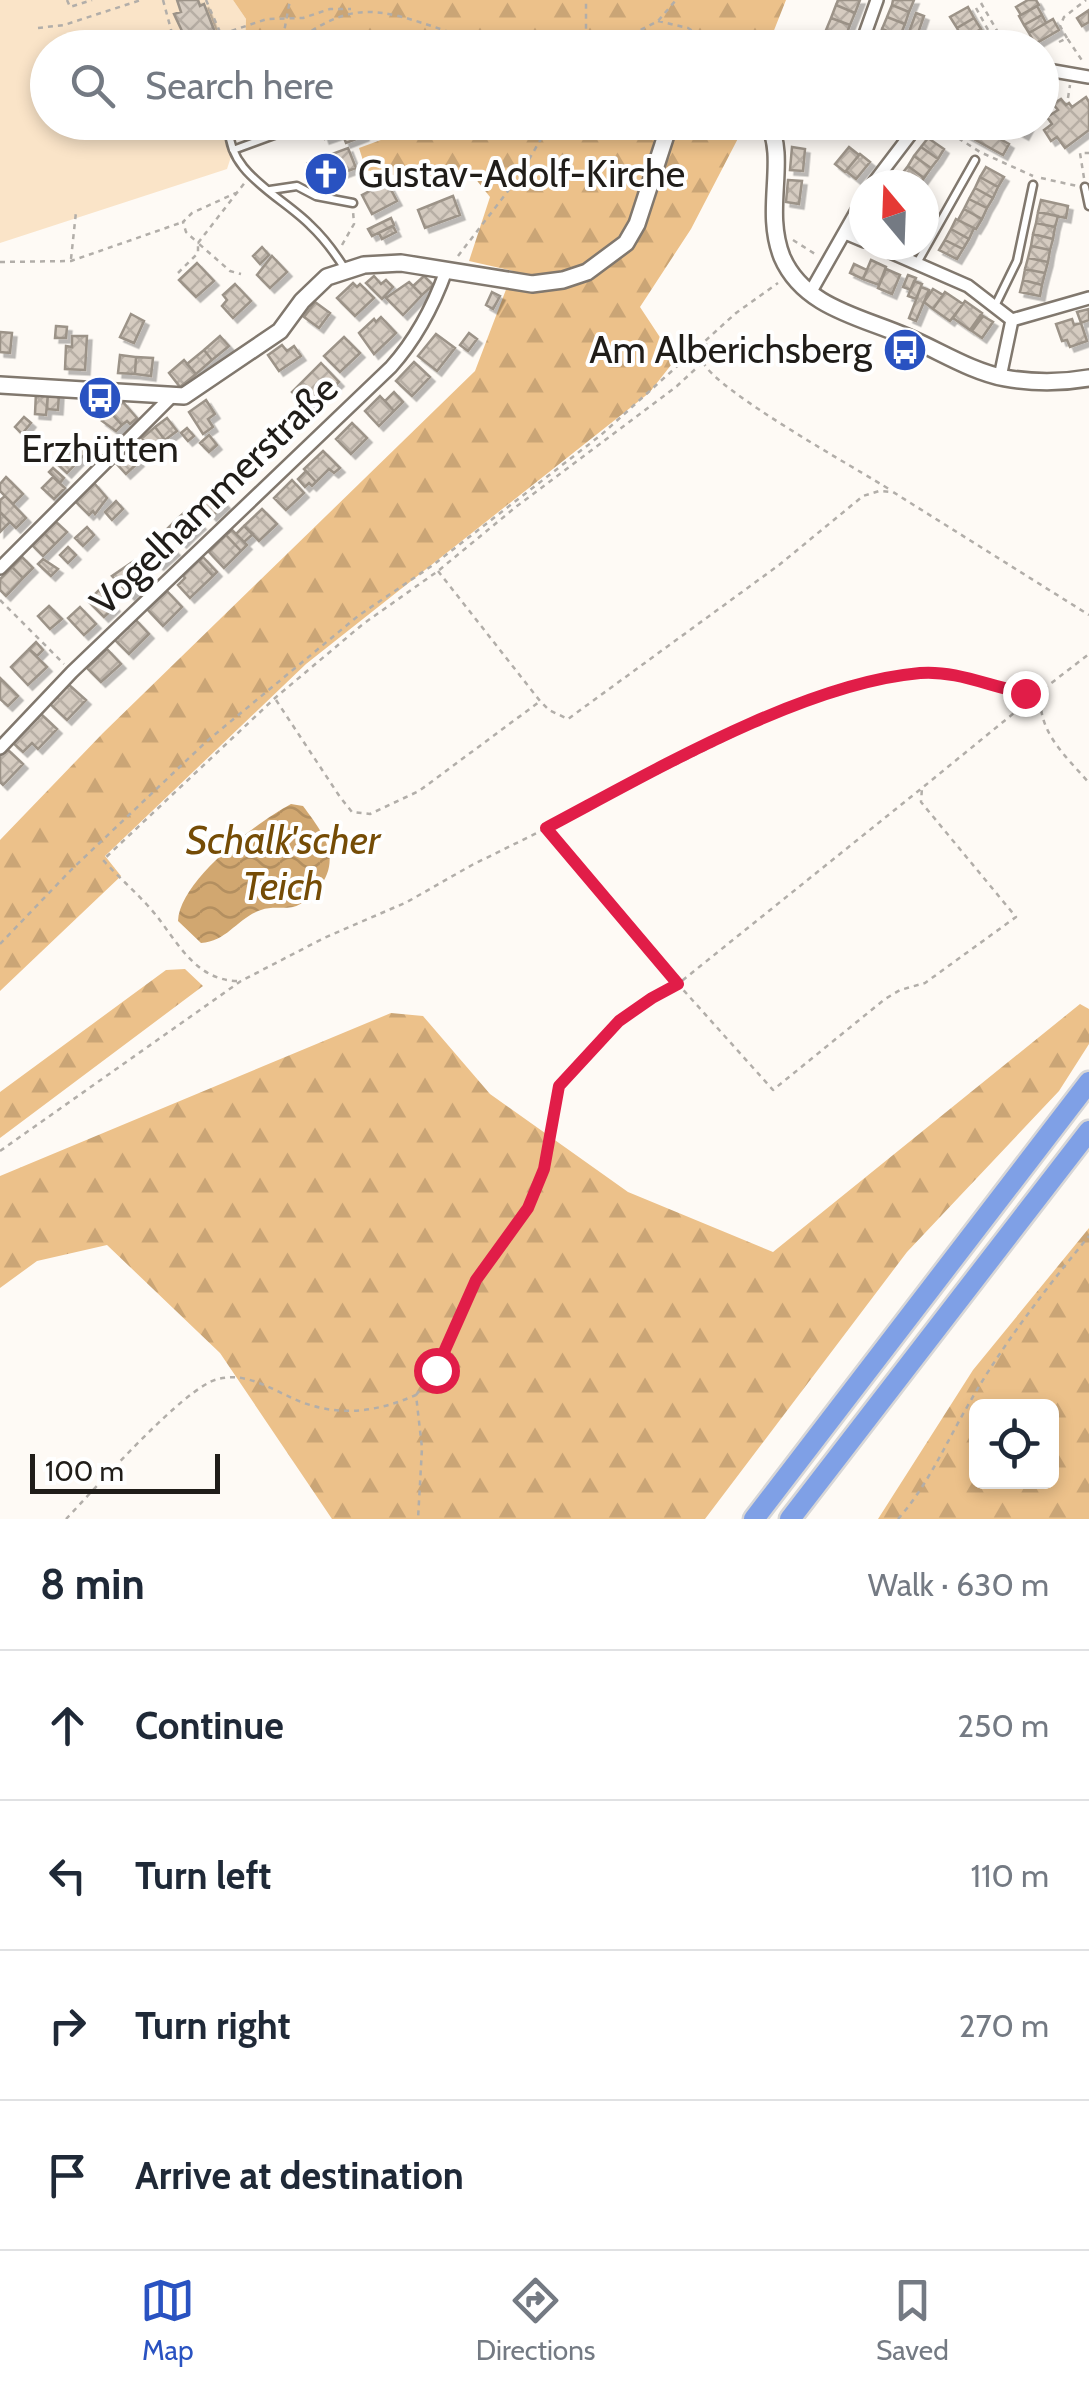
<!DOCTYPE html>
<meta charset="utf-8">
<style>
body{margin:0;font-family:Cabin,sans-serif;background:#f6f6f7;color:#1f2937}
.controls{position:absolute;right:30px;bottom:30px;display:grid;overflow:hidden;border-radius:15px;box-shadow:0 5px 15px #0003}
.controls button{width:90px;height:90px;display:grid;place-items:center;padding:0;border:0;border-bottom:2px solid #e0e1e3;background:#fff;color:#1f2937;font:50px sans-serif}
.compass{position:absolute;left:849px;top:170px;width:90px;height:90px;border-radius:50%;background:#fff;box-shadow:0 5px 15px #0003;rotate:341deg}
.scale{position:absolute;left:30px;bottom:25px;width:190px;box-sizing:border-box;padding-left:10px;border:5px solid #201d19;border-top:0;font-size:28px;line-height:35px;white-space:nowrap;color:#201d19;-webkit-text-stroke:8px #fff;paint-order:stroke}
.stop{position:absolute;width:30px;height:30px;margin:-22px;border:8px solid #e11d48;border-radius:50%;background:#fff}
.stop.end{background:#e11d48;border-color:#fff;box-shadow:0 2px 10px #0008}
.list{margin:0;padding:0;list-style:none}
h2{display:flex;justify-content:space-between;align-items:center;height:130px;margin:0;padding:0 40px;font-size:42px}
h2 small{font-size:32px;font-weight:400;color:#747a83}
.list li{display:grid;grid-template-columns:65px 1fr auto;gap:30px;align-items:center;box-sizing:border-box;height:150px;padding:0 40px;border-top:2px solid #e0e1e3}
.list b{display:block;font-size:38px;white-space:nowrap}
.list em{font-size:32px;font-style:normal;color:#747a83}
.icon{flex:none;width:55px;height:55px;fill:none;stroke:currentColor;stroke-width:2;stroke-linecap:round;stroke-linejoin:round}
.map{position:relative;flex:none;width:1089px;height:1519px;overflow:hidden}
.search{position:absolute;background:#fff;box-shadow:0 5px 15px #0003;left:30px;right:30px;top:30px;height:110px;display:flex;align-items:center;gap:25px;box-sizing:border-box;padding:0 35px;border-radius:55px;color:#747a83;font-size:38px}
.sheet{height:730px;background:#fff}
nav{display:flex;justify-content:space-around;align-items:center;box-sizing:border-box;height:140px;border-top:2px solid #e0e1e3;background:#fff;font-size:28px;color:#747a83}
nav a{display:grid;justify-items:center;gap:5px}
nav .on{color:#2952c1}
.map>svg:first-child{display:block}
</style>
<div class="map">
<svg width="1089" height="1519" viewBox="0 0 1089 1519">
<defs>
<pattern id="forest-firs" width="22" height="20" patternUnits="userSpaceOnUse" patternTransform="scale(2.5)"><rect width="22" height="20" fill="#ecc18a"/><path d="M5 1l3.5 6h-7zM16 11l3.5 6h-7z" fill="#caa576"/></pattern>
<pattern id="water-waves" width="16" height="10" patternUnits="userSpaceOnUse" patternTransform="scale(2.5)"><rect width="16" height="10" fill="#d1a770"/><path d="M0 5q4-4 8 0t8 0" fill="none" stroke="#b38f60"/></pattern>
<pattern id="building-cross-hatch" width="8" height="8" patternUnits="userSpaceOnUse" patternTransform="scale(2.5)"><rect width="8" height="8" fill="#d5cbc0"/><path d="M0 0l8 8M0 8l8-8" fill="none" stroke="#b7aea4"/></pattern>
<filter id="shadow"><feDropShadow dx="4.5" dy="4.5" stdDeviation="0" flood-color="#0004"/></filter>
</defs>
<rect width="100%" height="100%" fill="#fefaf5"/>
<!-- grass -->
<path fill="#fae4c8" d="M0 0H233L246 19 245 47 48 48V122L242 123 227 169 0 243Z"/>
<!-- forest -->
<path fill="url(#forest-firs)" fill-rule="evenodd" d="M233 0H786L767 48 245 47 246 19Z
M384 123H746L691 229 640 307 675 360 649 393 306 664 105 856 121 876 0 991V840L103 733 475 371 513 271 469 261 490 197 466 167 419 186 404 177 366 170 359 148 389 137Z
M185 969 203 986 0 1138V1092L166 970Z
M1080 1004 1089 1009V1044L1059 1091 907 1252 705 1519H332L220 1353 107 1245 37 1261 0 1288V1176L391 1013 423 1016 490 1094 628 1192 773 1252Z
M1089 1228V1519H878L973 1370ZM976 1406H1052V1482H976Z"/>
<!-- water -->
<path fill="url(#water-waves)" d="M291 804 303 806C323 833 343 858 318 889 312 896 302 905 293 907 282 909 271 906 261 910 237 918 228 941 201 943L178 921C180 880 256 823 291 804Z"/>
<!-- building -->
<path fill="url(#building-cross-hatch)" stroke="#9c9388" stroke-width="2.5" filter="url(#shadow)" d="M177 0H198L200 6 204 4 221 48H190L174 14 181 12Z
M838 0H860L855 13 836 5Z
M893 0H914L909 12 892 5Z
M1028 0H1036L1039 5 1021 15 1016 7Z
M836 5 855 13 850 25 831 18Z
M892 5 909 12 905 24 887 17Z
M1037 6 1042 15 1024 25 1019 16Z
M968 7 974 18 957 28 950 17Z
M1089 10V22L1082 26 1077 18Z
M916 13 924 16 917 36 909 32Z
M1042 15 1046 23 1029 33 1024 25Z
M887 17 905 24 900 36 882 29Z
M831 18 850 25 845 38 826 30Z
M974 18 981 29 963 40 957 28Z
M1053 19 1059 30 1035 44 1029 33Z
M882 29 900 36 896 48 878 41Z
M981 29 987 41 968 48 963 40Z
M1086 97 1089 102V130L1065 148 1057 137 1051 141 1044 130 1052 124 1047 117 1058 110 1053 104 1061 99 1066 105 1069 103 1072 107Z
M319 122H359L364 136 346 143 342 133 325 139Z
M882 122H899L890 133 880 125Z
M954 122H970L1009 144 1003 155 952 127Z
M1001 122H1031L1024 135Z
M928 138 944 149 938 159 921 147Z
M792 147 805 149 803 171 790 170Z
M849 147 859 155 845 172 835 164Z
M921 147 938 159 931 168 914 156Z
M348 148 356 168 326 179 329 188 319 192 308 163Z
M860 154 870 162 856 179 846 171Z
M914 156 931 168 924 178 908 166Z
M908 166 924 178 919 185 901 175Z
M986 167 1004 177 998 187 980 177Z
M901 175 915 185H894Z
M980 177 998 187 993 198 975 188Z
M788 180 802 181 799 204 786 202Z
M387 182 397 201 372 214 362 195Z
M975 188 993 198 987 208 969 199Z
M453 196 460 215 425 228 418 210Z
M969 199 987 208 982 219 964 209Z
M1041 200 1068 206 1066 218 1038 212Z
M964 209 982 219 976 229 958 220Z
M1038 212 1058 216 1055 227 1036 223Z
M391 218 394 225 372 236 368 229Z
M956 219 974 228 969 239 951 229Z
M1036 223 1055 227 1053 239 1033 234Z
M393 226 396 232 382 239 379 233Z
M951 229 969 239 963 249 945 240Z
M1033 234 1053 239 1050 250 1031 246Z
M945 240 963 249 957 259 939 250Z
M1031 246 1050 250 1048 262 1028 258Z
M262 247 269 255 260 264 253 256Z
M272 256 287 272 270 288 257 275Z
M1028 258 1048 262 1045 273 1025 269Z
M871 260 886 267 879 285 863 279Z
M197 263 214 281 196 297 179 280Z
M854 264 867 270 863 279 850 273Z
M886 269 900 275 892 294 878 288Z
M1025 269 1045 273 1042 285 1023 280Z
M908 275 916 278 911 290 903 287Z
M374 276 381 284 386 280 393 287 382 299 366 283Z
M424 276 433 285 422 295 413 286Z
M1023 280 1042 285 1040 296 1020 292Z
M914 281 922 284 916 299 908 296Z
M409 282 422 295 403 315 386 298Z
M353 283 357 287 360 284 374 298 355 316 337 298Z
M235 284 251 301 233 318 222 306 227 300 223 295Z
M921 287 929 290 916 321 909 318Z
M933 289 943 295 933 309 924 302Z
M492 292 500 296 493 309 486 305Z
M945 292 963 304 950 321 933 309Z
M965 301 982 313 970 330 953 318Z
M315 302 330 313 319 328 304 317Z
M1089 309V320L1081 323 1077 312Z
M131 314 144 321 134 343 120 337Z
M983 316 993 322 982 338 972 331Z
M381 317 396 333 374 354 359 333 374 319 376 322Z
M1072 319 1074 325 1081 323 1087 341 1070 347 1067 340 1062 341 1056 324Z
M56 326 67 327 66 338H55Z
M0 332 12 333 10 353 0 352Z
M469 333 477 339 468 351 460 345Z
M436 334 455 348 437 371 418 356Z
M72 336H87L85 370 65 369 66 346 72 347Z
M220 336 229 346 212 360 204 350Z
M344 337 360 353 340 372 324 356Z
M282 345 287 351 294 346 301 356 279 371 268 355Z
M204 350 212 360 196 374 187 364Z
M120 355 136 357 135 374 118 373Z
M136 357 153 358 151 376 135 374Z
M184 360 196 374 180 387 169 373Z
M414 362 430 377 412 396 396 381Z
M321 363 339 382 309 410 292 392Z
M36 392 48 393 46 415 35 414Z
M394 392 403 402 394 411 385 401Z
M48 393 59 394 58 410 47 409Z
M380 396 394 411 379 426 365 411Z
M206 400 215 414 208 419 213 427 203 434 189 412Z
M123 402 137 418 130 424 127 421 122 425 111 413Z
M111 413 122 425 116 431 102 421Z
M24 417 31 423 22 434 15 427Z
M167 418 177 431 165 440 155 427Z
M352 423 367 438 351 454 336 439Z
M155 427 165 440 153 450 142 438Z
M187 428 194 436 188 441 181 433Z
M209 435 217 445 209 452 200 443Z
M74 439 87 452 67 473 53 460Z
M128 450 139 462 126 474 115 462Z
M323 451 340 468 334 473 329 469 316 482 304 469Z
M53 468 64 478 60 483 49 472Z
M306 471 316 482 312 486 309 483 305 487 298 479Z
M6 477 23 494 13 504 0 491V484Z
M53 477 65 488 54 499 42 488Z
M292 480 304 493 286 510 274 498Z
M94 483 107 498 95 514 93 511 89 515 75 501Z
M213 491 225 504 212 516 200 503Z
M5 496 26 518 16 528 0 512V500Z
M116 501 123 509 112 520 105 512Z
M262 509 277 524 259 541 244 526Z
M187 510 201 525 191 534 177 519Z
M0 512 10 522 0 532Z
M177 519 191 534 182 543 168 528Z
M55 521 67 532 55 544 44 533Z
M244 526 253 534 244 542 236 534Z
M87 527 94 535 83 546 75 538Z
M232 530 247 545 241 551 226 535Z
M44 533 55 544 43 556 32 545Z
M226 535 241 551 224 568 209 552Z
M162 538 175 551 159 565 146 553Z
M68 547 76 555 68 563 60 555Z
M22 557 33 568 23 578 12 567Z
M203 557 217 572 213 576 199 561Z
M43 559 58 569 51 576 38 564Z
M197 559 213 576 190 598 178 585 185 578 182 574Z
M134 561 149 577 130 595 112 576Z
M12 567 23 578 6 596 0 590V579Z
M99 590 104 596 93 606 88 601Z
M167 591 182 607 163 626 147 609Z
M104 596 115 607 104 617 93 606Z
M49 606 62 619 50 629 38 616Z
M80 607 96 624 84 635 68 618Z
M135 619 149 634 129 654 114 639Z
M36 642 43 650 37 656 29 649Z
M29 649 47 667 28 685 11 667Z
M107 649 121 664 101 682 87 668Z
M0 678 18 696 8 706 0 699Z
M68 684 86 700 67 720 49 703Z
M41 714 57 729 38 749 32 743 23 752 13 743Z
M7 749 23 764 3 785 0 782V756Z"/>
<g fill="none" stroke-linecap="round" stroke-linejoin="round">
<!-- lane casing -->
<g stroke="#81786e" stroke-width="11">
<path id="lane" d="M230 122C222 171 282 196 310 225 324 238 335 253 345 269
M233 150 304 124
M1085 187 1089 206
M270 190 297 186 316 196 353 203
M917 263 975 160
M995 306 1017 261 1033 185"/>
</g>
<!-- street casing -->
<g stroke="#81786e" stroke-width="16">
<path id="street" d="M860 48 877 0
M1042 69 1089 77
M773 132 793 122
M872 185 920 122
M845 233 864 241
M874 245 968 286 1012 320 1089 298
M810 293 864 198
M1000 377 1012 320
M0 568 171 397
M0 748 72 672 391 367C417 338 433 307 446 271"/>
</g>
<!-- secondary casing -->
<g stroke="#81786e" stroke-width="20">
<path id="secondary" d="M768 122C788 160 763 209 782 257 804 308 862 317 907 337 940 351 970 371 1005 378 1033 383 1061 383 1089 378
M0 385 184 396 280 331 302 301 327 277 364 265 401 263 532 284 563 280 587 272 626 243 637 224 667 132 673 122"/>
</g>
<!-- highway casing -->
<g stroke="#d7d6d6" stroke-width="25">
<path id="highway" d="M754 1519 1089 1082
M790 1519 1089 1131"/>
</g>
<!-- path -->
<path stroke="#b2aea9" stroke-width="2.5" stroke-dasharray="5 5" stroke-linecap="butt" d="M67 0 70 7 92 0
M163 0 176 48
M206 0 227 48
M981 3 1007 48
M976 8 998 48
M658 21 688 28 719 48
M38 28 64 25 141 0
M222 34 267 19 303 18 330 9H351
M1067 38 1060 26 1064 17 1086 0
M1059 42 1067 38 1083 62
M281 48 290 0
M287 48C350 0 374 6 446 31 466 38 487 43 507 48
M581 48 586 31V0
M605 48 658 21 676 0
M1068 98 1070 85
M933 122 980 152 1033 176
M1041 178 1077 186
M1084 178 1080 153H1089
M238 192 192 213 183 222 186 232 198 243 246 181
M793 240 815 254
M342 245 354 224 353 211
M458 256 518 178 551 122
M71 259 76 212
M0 262 71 261 183 222
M178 273 198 253V243L230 271 241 274
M703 362C716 391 856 468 892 491
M438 571 540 701 549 710 568 719 779 565 863 496 879 491 893 492 1089 615
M0 600 64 664
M276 700 340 797 352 812 370 814 419 791 539 702
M548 830 678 984 773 1090 885 999 900 990 925 983 1016 917 921 802 922 788 1041 691C1036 731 1065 755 1089 783
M0 944 71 870 207 741 358 616 433 565 601 435 736 313 778 283
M237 981C198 980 180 947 159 919 143 898 121 880 103 860L275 698 363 624 438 571 517 506 677 386 703 362 707 339
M0 1151 241 981 324 938 407 902 472 865 796 705 869 682 923 673 963 676 1025 693 1041 691 1089 654
M416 1395 436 1370 476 1280 528 1208 544 1169 559 1085 619 1021 652 998 678 984 922 788
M66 1519C95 1489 184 1387 218 1379 250 1371 276 1393 304 1403 343 1417 379 1411 416 1395L422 1448 418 1519
M898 1519C928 1485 945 1445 967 1407 1002 1345 1044 1291 1089 1236"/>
<!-- lane -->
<use href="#lane" stroke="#fff" stroke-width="6"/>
<!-- street -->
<use href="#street" stroke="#fff" stroke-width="11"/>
<!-- secondary -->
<use href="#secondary" stroke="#fff" stroke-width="15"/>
<!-- highway -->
<use href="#highway" stroke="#7fa0e6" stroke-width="20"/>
</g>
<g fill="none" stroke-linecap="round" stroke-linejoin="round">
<!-- route -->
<path stroke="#e11d48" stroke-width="12" d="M436 1370 476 1280 528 1208 544 1169 559 1086 619 1021 652 998 678 984 546 828C650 773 803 683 920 673 956 670 991 687 1025 693"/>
</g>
<!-- icons -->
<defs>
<g id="church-disc" transform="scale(2.25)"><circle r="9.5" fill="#2952c1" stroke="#fff"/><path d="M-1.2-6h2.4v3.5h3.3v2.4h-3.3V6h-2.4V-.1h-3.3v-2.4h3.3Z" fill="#fff"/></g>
<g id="bus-disc" transform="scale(2.25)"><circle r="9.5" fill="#2952c1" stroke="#fff"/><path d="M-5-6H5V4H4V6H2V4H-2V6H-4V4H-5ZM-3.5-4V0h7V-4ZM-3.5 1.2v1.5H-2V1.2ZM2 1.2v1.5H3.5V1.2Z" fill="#fff"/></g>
</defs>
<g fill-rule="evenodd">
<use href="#church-disc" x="326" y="174"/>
<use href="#bus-disc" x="905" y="350"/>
<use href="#bus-disc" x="100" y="398"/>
</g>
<g text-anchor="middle" stroke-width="8" stroke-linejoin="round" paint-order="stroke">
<!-- poi labels -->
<g font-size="38" fill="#201d19" stroke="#fff" text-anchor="start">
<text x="358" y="187">Gustav-Adolf-Kirche</text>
<text x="872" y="363" text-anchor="end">Am Alberichsberg</text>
<text x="100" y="462" text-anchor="middle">Erzhütten</text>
</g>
<!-- street labels -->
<g font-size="38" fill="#201d19" stroke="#fff">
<text transform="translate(214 495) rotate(-44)" y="13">Vogelhammerstraße</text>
</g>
<!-- water labels -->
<g font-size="40" font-style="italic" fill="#754c06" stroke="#fff">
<text x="283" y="854">Schalk'scher<tspan x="283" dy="46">Teich</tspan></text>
</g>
</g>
</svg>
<div class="controls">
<button><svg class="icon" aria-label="locate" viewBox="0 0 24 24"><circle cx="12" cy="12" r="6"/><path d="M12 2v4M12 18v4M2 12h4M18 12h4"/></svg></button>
</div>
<svg class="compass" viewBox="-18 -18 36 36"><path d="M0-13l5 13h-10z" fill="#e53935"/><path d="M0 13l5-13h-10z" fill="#747a83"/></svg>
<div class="scale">100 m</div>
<div class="stop" style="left:436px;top:1370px"></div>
<div class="stop end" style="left:1025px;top:693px"></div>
<div class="search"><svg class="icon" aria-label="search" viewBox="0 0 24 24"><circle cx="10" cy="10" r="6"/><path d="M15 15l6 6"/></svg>Search here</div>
</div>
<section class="sheet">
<h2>8 min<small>Walk · 630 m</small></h2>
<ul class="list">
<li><svg class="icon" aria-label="ahead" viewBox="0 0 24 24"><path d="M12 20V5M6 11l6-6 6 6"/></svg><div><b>Continue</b></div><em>250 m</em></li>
<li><svg class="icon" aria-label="left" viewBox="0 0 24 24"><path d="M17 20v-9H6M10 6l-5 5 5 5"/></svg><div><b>Turn left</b></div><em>110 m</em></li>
<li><svg class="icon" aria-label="right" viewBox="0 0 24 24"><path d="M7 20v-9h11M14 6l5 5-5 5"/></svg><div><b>Turn right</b></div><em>270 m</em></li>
<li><svg class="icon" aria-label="arrive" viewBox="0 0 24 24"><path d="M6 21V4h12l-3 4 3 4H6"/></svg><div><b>Arrive at destination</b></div></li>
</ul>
</section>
<nav>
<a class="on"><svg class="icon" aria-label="map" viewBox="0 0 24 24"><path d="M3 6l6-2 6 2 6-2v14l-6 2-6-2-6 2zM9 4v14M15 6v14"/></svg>Map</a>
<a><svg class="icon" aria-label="directions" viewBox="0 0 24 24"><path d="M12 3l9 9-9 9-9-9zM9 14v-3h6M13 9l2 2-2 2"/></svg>Directions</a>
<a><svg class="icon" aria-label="saved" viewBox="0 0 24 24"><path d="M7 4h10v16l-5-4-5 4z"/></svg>Saved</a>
</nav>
